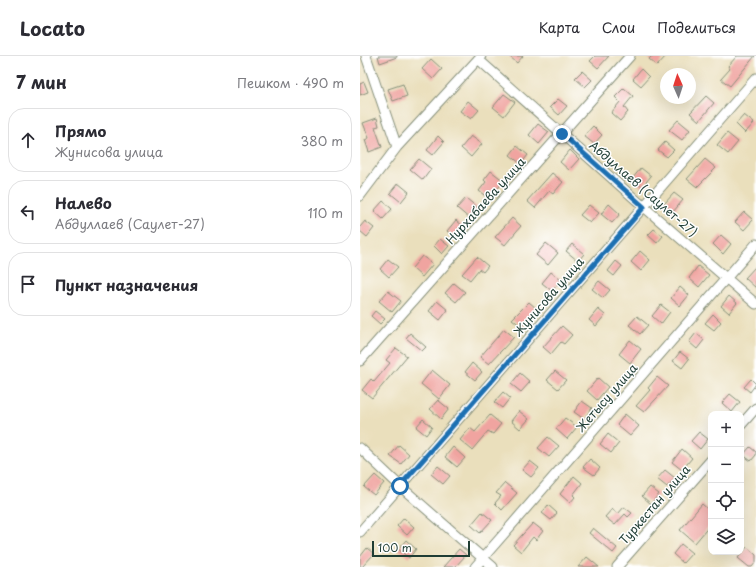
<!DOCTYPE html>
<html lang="ru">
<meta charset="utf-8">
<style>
body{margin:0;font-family:"Playpen Sans",sans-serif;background:#f7f7f7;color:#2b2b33}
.controls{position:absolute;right:12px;bottom:12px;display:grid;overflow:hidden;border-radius:8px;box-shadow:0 4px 16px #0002}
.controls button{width:36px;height:36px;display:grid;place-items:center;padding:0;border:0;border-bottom:1px solid #e1e1e2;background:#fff;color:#2b2b33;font:20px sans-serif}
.compass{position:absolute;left:300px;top:12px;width:36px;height:36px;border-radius:50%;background:#fff;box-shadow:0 4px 16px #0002;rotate:357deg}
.scale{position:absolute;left:12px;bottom:10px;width:98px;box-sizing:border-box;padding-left:4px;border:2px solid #1f3d34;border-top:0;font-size:11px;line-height:14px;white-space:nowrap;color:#1f3d34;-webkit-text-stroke:3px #fff;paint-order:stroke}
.stop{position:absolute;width:12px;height:12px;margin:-9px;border:3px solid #1f6fb2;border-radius:50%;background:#fff}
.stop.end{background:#1f6fb2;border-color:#fff;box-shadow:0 1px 4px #0008}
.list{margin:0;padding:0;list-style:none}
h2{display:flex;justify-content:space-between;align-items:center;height:52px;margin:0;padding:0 16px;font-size:17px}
h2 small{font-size:13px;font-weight:400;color:#7c7c81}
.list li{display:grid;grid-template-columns:26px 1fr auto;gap:12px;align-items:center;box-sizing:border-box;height:64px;margin:0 8px 8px;padding:0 8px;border:1px solid #e1e1e2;border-radius:16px}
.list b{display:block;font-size:15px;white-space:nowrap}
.list p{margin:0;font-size:13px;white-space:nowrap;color:#7c7c81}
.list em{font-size:13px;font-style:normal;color:#7c7c81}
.icon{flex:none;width:22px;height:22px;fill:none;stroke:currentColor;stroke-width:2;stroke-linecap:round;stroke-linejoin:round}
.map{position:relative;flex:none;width:396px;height:511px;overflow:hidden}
header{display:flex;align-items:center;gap:24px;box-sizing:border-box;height:56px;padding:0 20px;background:#fff;border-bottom:1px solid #e1e1e2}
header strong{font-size:19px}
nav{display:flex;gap:22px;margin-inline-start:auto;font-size:14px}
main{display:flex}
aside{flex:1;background:#fff}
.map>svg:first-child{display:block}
</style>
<header>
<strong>Locato</strong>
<nav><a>Карта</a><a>Слои</a><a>Поделиться</a></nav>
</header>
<main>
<aside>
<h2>7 мин<small>Пешком · 490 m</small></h2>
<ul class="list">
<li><svg class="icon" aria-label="ahead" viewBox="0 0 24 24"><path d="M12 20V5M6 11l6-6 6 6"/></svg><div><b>Прямо</b><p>Жунисова улица</p></div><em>380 m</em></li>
<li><svg class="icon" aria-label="left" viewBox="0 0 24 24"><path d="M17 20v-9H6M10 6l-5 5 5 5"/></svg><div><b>Налево</b><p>Абдуллаев (Саулет-27)</p></div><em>110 m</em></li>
<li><svg class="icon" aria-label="arrive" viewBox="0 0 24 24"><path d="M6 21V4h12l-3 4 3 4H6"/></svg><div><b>Пункт назначения</b></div></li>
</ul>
</aside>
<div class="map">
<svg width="396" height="511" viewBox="0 0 396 511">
<rect width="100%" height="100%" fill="#fff"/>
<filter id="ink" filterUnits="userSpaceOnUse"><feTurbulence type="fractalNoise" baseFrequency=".025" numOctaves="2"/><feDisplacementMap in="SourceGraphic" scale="8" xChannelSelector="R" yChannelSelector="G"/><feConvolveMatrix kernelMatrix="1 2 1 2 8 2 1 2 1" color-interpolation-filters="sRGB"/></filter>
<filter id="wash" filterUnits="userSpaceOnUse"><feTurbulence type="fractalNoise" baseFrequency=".012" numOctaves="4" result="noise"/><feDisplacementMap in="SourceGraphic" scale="16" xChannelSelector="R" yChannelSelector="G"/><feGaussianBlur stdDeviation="0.9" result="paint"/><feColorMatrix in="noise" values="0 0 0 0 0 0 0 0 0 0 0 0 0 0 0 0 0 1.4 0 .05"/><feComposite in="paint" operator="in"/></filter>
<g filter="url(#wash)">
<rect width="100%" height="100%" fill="#eadfbc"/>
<g id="blocks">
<!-- building -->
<path fill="#f0a4a0" d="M18 0H37V1L20 7Z
M149 0H163L157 7Z
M235 0H249L238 12 230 5Z
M292 0H306L297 10 289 3Z
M377 0H395L370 30 361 23 370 13 368 10Z
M71 3 82 13 73 23 62 13Z
M281 13 289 21 281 30 273 23Z
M222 15 232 24 225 31 215 22Z
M4 26 8 36 0 39V28Z
M43 28 47 40 33 45 28 33Z
M264 32 273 40 264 51 268 56 260 65 251 57 260 46 255 41Z
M144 38 155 46 144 60 133 51Z
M346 40 354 47 339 65 330 57Z
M198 43 207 50 199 59 190 51Z
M108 45 119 54 111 63 100 55Z
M384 59 394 67 385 77 376 68Z
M17 62 19 70 15 71 22 91 9 96 5 84 9 82 3 67Z
M318 64 330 74 322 84 309 74Z
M178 68 189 76 179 88 169 79Z
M233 70 242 79 234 88 224 80Z
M367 77 378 86 368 98 357 89Z
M78 80 84 86 73 99 67 94Z
M111 80 122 88 111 101 101 92Z
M305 86 314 94 307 101 298 94Z
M157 90 168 99 161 108 150 99Z
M210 94 219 103 209 114 200 106Z
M59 103 71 113 63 124 50 113Z
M345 103 356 112 337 131 327 123Z
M281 112 291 120 282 131 272 123Z
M131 115 144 125 129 143 119 135 126 126 124 124Z
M192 117 203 126 193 138 189 135 175 152 167 145Z
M38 127 49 136 41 146 30 137Z
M314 137 323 144 313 156 304 148Z
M106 142 119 153 110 163 97 152Z
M23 145 32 153 23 163 14 155Z
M249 148 260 158 252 167 241 158Z
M229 149 239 157 230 167 220 159Z
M384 156 393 164 384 174 375 166Z
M152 162 161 170 145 189 135 181Z
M96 164 105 172 96 183 87 175Z
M5 165 14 172 7 181 0 175V171Z
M294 173 303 180 297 187 288 179Z
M361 179 371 188 363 198 353 188Z
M80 183 89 190 82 198 74 190Z
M186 187 198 197 188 209 176 199Z
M212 188 224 198 218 205 206 195Z
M280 195 290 204 281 215 271 206Z
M62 200 73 208 62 221 52 212Z
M117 201 128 210 123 216 119 213 110 224 102 218Z
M28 203 38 211 29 221 20 213Z
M256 205 262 210 254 220 248 215Z
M338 210 349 219 339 231 329 222Z
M396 210V232L385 222Z
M191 216 201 224 192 235 182 227Z
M239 225 250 234 243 242 232 233Z
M94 227 105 236 96 246 85 237Z
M320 231 329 239 320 250 311 242Z
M28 235 41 245 32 256 19 245Z
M369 240 377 247 369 257 361 250Z
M77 245 88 254 80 264 69 255Z
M169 246 176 252 161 270 152 263Z
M301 249 310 256 301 268 292 260Z
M238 253 245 259 236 270 229 264Z
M15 255 25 263 20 268 11 260Z
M353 258 361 266 354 274 345 267Z
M277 260 288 269 280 278 269 269Z
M202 270 212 279 204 288 201 286 191 298 183 291Z
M144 273 154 281 129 308 120 301Z
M50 277 66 291 62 295 46 282Z
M336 277 344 284 337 293 329 286Z
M270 284 281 293 270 307 259 298Z
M36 292 47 300 12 342 2 334 11 323 14 326 30 307 26 304Z
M320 296 329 303 322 312 313 305Z
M112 307 122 316 115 324 105 316Z
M72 314 90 329 79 343 61 328Z
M195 315 206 324 198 333 187 324Z
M160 317 170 326 161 336 151 328Z
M297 321 308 330 284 356 276 350 290 334 288 332Z
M238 322 248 331 237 344 227 335Z
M391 323 396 328 390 336 384 331Z
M143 336 150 342 142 352 134 346Z
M370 338 380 346 372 356 362 347Z
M78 344 89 353 81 363 70 353Z
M222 345 232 352 224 363 214 356Z
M159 355 169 363 160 373 151 365Z
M265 358 279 370 270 380 257 369Z
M130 359 141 368 133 378 128 375 112 394 100 384 110 372 115 376Z
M205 362 217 371 207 383 196 373Z
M63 363 72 371 66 379 56 371Z
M339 376 348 383 340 393 331 385Z
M248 378 259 387 251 397 240 388Z
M188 381 199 390 189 401 178 392Z
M39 389 49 398 41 408 30 400Z
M93 391 105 402 97 411 85 401Z
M390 391 396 396V399L391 405 383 399Z
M322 393 332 402 322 414 312 406Z
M230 403 240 412 234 419 223 411Z
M170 405 179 412 171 421 162 414Z
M78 410 90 420 83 428 71 418Z
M305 414 315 422 307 431 297 423Z
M15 419 24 427 14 439 4 431Z
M214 420 222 427 213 439 215 441 210 447 200 438Z
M145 427 157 437 142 454 135 447 141 440 136 437Z
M290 431 299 438 291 448 282 440Z
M342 448 351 456V468L335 487 320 474Z
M188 449 197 457 191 464 182 457Z
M264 451 272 457 268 461 265 458 255 469 245 461 252 453 258 458Z
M122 456 132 464 120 477 111 469Z
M44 462 54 471 47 479 37 470Z
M173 467 183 475 176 484 173 481 161 496 153 489Z
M233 472 257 492 253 497 229 477Z
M46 484 56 493 49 502 38 493Z
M321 488 332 497 323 507 313 498Z
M387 491 396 499V506L392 511H389L378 502Z
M7 492 14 498 2 511H0V501Z
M99 493 106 499 95 511H83Z
M227 501 239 511H218Z"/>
</g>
</g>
<g filter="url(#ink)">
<use href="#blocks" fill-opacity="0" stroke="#848e78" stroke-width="1"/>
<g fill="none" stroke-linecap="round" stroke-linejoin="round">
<!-- minor casing -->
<g stroke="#848e78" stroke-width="11">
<path id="minor" d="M6 0 37 91
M118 3 284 151 396 248
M0 140 37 91 121 0
M0 305 270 0
M381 369 396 352
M0 392 40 430 133 511
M0 476 396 22
M115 511 396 188
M257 511 351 404"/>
</g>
<!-- minor -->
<use href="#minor" stroke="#fff" stroke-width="9"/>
</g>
</g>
<g fill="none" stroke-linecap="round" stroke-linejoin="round" filter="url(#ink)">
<!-- route -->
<path stroke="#1f6fb2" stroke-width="5" d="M40 430 284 151 202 78"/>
</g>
<g text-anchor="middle" stroke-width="3" stroke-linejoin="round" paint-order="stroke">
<!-- street labels -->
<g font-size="12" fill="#1f3d34" stroke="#fff">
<text transform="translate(283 133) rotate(41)" y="4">Абдуллаев (Саулет-27)</text>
<text transform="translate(126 145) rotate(-48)" y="4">Нурхабаева улица</text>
<text transform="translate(189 241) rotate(-49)" y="4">Жунисова улица</text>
<text transform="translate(247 342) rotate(-49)" y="4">Жетысу улица</text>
<text transform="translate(295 449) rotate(-49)" y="4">Туркестан улица</text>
</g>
</g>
</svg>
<div class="controls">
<button>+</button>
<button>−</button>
<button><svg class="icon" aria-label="locate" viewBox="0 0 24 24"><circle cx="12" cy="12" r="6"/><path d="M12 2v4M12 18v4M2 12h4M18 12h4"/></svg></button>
<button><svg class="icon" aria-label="layers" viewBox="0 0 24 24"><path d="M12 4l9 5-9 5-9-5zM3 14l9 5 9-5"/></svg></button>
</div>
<svg class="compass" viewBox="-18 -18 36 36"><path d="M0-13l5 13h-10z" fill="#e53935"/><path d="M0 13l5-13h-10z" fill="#7c7c81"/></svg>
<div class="scale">100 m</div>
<div class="stop" style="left:40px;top:430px"></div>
<div class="stop end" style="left:202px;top:78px"></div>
</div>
</main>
